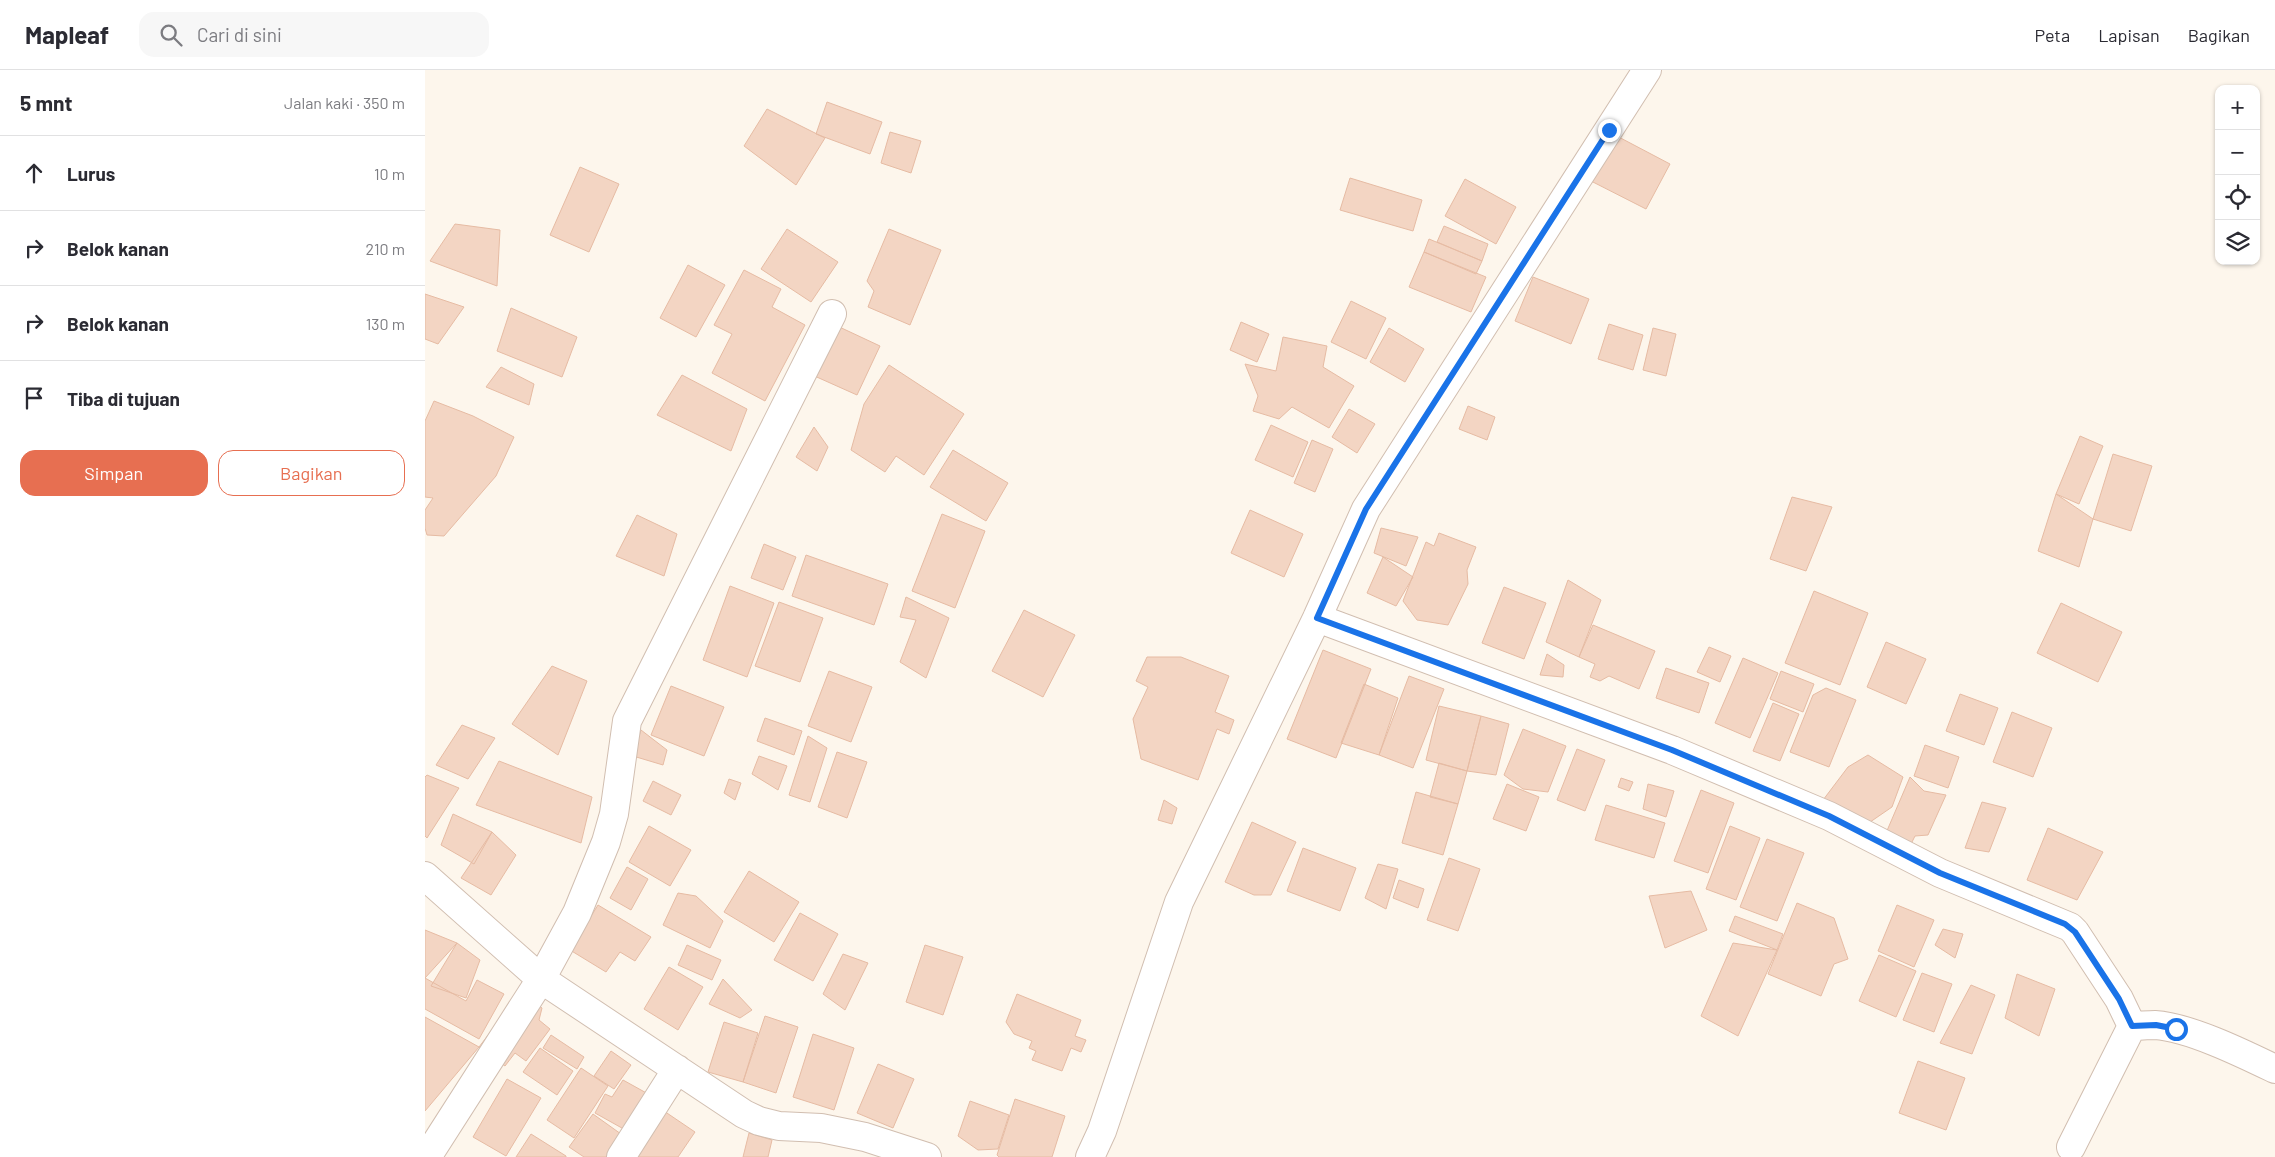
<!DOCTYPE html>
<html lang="id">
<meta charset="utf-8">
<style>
body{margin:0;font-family:Barlow,sans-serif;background:#f7f7f7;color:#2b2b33}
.controls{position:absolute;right:15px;top:15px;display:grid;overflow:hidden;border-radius:10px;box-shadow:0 1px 4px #0004}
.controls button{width:45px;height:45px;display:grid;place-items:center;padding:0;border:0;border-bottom:1px solid #e1e1e2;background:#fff;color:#2b2b33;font:25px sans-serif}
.stop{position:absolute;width:15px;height:15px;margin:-11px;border:4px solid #1a73e8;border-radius:50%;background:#fff}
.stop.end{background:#1a73e8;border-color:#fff;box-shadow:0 1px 5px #0008}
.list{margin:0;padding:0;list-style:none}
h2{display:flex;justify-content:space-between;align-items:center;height:65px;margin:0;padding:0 20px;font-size:21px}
h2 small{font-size:16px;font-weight:400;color:#7c7c81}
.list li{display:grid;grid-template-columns:32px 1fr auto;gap:15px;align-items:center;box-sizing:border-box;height:75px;padding:0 20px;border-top:1px solid #e1e1e2}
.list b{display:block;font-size:19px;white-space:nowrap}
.list em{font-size:16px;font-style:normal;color:#7c7c81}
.actions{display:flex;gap:10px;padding:15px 20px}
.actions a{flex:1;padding:11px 0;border:1px solid #e76f51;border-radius:15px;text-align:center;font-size:18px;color:#e76f51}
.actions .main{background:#e76f51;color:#fff}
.icon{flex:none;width:28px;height:28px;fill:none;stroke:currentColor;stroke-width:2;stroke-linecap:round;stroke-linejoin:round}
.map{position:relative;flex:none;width:1850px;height:1087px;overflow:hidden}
header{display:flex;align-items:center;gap:30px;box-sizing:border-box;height:70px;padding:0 25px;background:#fff;border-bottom:1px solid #e1e1e2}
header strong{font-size:24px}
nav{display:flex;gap:28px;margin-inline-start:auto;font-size:18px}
.search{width:350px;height:45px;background:#f7f7f7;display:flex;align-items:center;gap:12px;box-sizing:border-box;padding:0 18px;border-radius:15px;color:#7c7c81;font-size:19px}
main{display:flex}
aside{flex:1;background:#fff}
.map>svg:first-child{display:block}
</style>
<header>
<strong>Mapleaf</strong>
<div class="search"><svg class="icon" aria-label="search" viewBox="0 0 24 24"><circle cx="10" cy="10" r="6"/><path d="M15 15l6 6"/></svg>Cari di sini</div>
<nav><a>Peta</a><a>Lapisan</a><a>Bagikan</a></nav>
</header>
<main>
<aside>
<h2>5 mnt<small>Jalan kaki · 350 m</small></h2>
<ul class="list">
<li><svg class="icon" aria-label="ahead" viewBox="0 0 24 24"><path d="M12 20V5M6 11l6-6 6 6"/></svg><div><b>Lurus</b></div><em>10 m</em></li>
<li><svg class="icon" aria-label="right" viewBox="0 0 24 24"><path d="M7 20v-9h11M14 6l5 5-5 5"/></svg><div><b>Belok kanan</b></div><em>210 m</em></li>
<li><svg class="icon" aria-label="right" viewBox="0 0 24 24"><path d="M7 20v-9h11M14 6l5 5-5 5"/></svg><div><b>Belok kanan</b></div><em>130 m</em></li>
<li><svg class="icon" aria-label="arrive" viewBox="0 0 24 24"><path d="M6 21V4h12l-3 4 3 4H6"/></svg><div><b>Tiba di tujuan</b></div></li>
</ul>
<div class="actions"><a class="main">Simpan</a><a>Bagikan</a></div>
</aside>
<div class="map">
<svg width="1850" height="1087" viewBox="0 0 1850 1087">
<rect width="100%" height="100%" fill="#fdf6ec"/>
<!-- building -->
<path fill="#f3d5c3" stroke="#e6bba3" d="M402 32 457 52 445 84 391 64Z
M342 39 400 68 371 115 319 76Z
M465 62 496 71 486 103 456 93Z
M1188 64 1245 94 1221 139 1164 110Z
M155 97 194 114 164 182 125 165Z
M925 108 997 130 988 161 915 140Z
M1040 109 1091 137 1071 174 1020 146Z
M30 154 75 160 72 216 5 191Z
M1019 156 1063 174 1057 191 1012 172Z
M362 159 413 192 386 232 336 199Z
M464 159 516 180 485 255 443 237 449 221 442 211Z
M1004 169 1057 191 1051 204 999 182Z
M999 182 1061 207 1046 242 984 217Z
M263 195 300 215 271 267 235 248Z
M319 200 356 219 347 237 380 255 340 331 287 303 307 264 289 255Z
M1108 207 1164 229 1146 274 1090 251Z
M0 224 39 237 13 274 0 269Z
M926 231 961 248 941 289 906 272Z
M86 238 152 267 137 307 72 281Z
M816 252 844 264 832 292 805 280Z
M408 254 455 276 432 325 385 304Z
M1184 254 1218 265 1208 300 1173 289Z
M964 258 999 279 980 312 945 292Z
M1228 258 1251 264 1241 306 1218 300Z
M858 267 902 276 898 297 929 316 904 358 867 337 854 349 828 341 833 326 820 294 851 301Z
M464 295 539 344 499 405 471 386 460 402 426 380 439 334Z
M76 297 109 314 104 335 61 317Z
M257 305 322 339 306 381 232 345Z
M9 331 48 346 89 367 71 406 19 466 2 465 0 458V440L8 428 0 427V351Z
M1043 336 1070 347 1062 370 1034 359Z
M924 339 950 354 932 383 907 367Z
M846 355 883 372 868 407 830 390Z
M389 357 403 377 392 401 371 387Z
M1655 366 1678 376 1654 434 1631 424Z
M887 370 908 379 890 422 869 413Z
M528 380 583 413 561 451 505 417Z
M1688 384 1727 396 1706 461 1668 449Z
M1631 424 1668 449 1654 497 1613 481Z
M1367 427 1407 437 1381 501 1345 489Z
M825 440 878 464 859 507 806 483Z
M517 444 560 461 530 538 487 521Z
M212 445 252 464 239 506 191 486Z
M956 458 993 467 981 496 949 483Z
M1014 463 1051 477 1042 500 1043 514 1023 555 992 550 978 531 1001 472 1009 476Z
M339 474 371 487 358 520 326 508Z
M381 485 463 514 449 555 367 526Z
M958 487 988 507 971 536 942 523Z
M1143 510 1176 530 1154 587 1121 572Z
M305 516 349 533 322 607 278 590Z
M1079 517 1121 533 1099 589 1057 573Z
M1389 521 1443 543 1415 615 1360 593Z
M481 527 524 548 501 608 475 592 491 550 475 547Z
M354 532 398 548 375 612 330 596Z
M1636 533 1697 562 1673 612 1612 583Z
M599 540 650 565 618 627 567 601Z
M1168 555 1230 581 1214 619 1184 606 1175 611 1165 607 1170 594 1154 587Z
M1461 572 1501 589 1481 634 1442 617Z
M1284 577 1306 586 1295 612 1272 602Z
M898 580 946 599 911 688 862 669Z
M1122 584 1139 595 1138 607 1115 605Z
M722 587H756L804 606 790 642 809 650 804 664 792 659 773 710 716 689 708 649 723 617 711 611Z
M1318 588 1353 603 1325 668 1290 653Z
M127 596 162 611 133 685 87 654Z
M1241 598 1284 613 1274 643 1231 628Z
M404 601 447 617 426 672 383 656Z
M1356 601 1389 614 1378 642 1345 629Z
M984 606 1019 619 988 698 954 685Z
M939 614 973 628 954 685 916 673Z
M246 616 299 637 279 686 226 665Z
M1401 618 1431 630 1404 697 1365 682 1388 625Z
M1535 624 1573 638 1559 675 1521 661Z
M1348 633 1374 644 1355 691 1328 681Z
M1014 636 1056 646 1042 701 1001 690Z
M1587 642 1627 658 1608 707 1568 692Z
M1056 646 1084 654 1071 705 1042 701Z
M340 648 377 661 369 685 332 671Z
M37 655 70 668 43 709 11 695Z
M1098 659 1141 676 1123 722 1098 719 1079 705Z
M216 660 242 680 238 695 208 686Z
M383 666 402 678 385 732 364 725Z
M1500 675 1534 687 1523 718 1489 706Z
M1152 679 1180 690 1160 741 1132 730Z
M412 682 442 692 422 748 393 737Z
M1443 685 1478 707 1467 737 1432 761 1395 734 1423 697Z
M334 686 362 696 353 720 327 704Z
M74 691 167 727 156 773 51 735Z
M1014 693 1042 701 1033 734 1005 727Z
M2 705 34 718 2 768 0 766V707Z
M1485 707 1499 721 1521 725 1503 765 1490 766 1486 774 1461 763Z
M1196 708 1208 712 1204 721 1193 717Z
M304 709 316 713 310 730 299 723Z
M228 711 256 725 246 745 218 731Z
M1082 714 1114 727 1101 761 1068 749Z
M1223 714 1249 721 1241 747 1218 739Z
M1276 720 1309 733 1283 803 1249 791Z
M991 722 1033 734 1018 785 977 773Z
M739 730 752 738 747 754 733 750Z
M1557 732 1581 738 1564 782 1540 778Z
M1181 735 1240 753 1229 788 1170 770Z
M28 744 67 762 49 794 16 775Z
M827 752 871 772 846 825H829L800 812Z
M224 756 266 780 245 816 204 792Z
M1305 756 1335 768 1311 830 1281 819Z
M1623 758 1678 782 1652 830 1602 810Z
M67 762 91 785 66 825 36 808Z
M1342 769 1379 783 1352 851 1315 837Z
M878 778 931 798 915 841 862 821Z
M1024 788 1055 799 1033 861 1002 850Z
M953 794 973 799 961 839 940 828Z
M202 797 223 809 206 840 185 828Z
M324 801 374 832 349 872 299 842Z
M974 810 999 819 993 838 968 828Z
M1266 821 1282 860 1240 878 1224 826Z
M253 823 271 826 298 851 285 878 238 855Z
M1372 833 1409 848 1423 889 1409 894 1396 926 1343 904Z
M173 835 226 867 210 891 195 882 181 902 145 880Z
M1472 835 1509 850 1489 897 1453 881Z
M375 843 413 864 388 911 349 890Z
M1310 846 1358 864 1352 880 1304 861Z
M1518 859 1538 864 1530 888 1510 875Z
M0 860 32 873 0 908Z
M32 873 55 890 41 928 6 916Z
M1308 873 1352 880 1313 966 1276 946Z
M262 875 296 890 287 910 253 895Z
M500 875 538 887 518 945 481 932Z
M418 884 443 893 420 940 398 924Z
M1454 885 1491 901 1471 947 1434 931Z
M244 897 278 917 253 960 219 939Z
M1497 903 1527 914 1509 962 1478 950Z
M1592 904 1630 919 1614 966 1580 948Z
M0 908 41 931 52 910 79 924 54 969 0 939Z
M298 909 327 940 315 948 284 934Z
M1546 915 1570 925 1547 984 1515 973Z
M96 922 117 938 114 950 125 959 101 991 90 983 80 996 54 977Z
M592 924 656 950 650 966 661 970 656 982 646 978 637 1001 607 990 611 981 604 978 607 971 589 964 581 952Z
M340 946 373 957 351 1023 318 1012Z
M0 947 54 977 0 1041Z
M299 952 333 963 318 1012 283 1002Z
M388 964 429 978 409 1040 368 1027Z
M126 965 159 987 152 999 118 978Z
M115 978 148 1001 132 1025 98 1002Z
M186 981 206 995 189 1019 169 1006Z
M1493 991 1540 1008 1521 1060 1474 1043Z
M453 994 489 1009 468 1058 432 1043Z
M156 998 183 1016 149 1068 122 1050Z
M82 1009 116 1028 81 1086 48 1067Z
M198 1010 225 1025 204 1062 170 1043 180 1024 187 1027Z
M590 1029 640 1046 627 1087H574L572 1085Z
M545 1031 584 1045 573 1079 553 1080 533 1066Z
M236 1039 270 1062 253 1087H203Z
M168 1044 203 1069 190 1087H159L144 1077Z
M324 1063 347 1070 343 1087H318Z
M106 1064 141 1086V1087H91Z"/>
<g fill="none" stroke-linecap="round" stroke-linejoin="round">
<!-- minor casing -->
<g stroke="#d1beb0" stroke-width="30">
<path id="minor" d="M892 548 1247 680 1404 746 1515 803 1645 857 1650 862 1694 929 1707 956 1646 1077
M0 806 116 909 319 1044 334 1051 354 1056 396 1058 440 1067 502 1087
M1707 956C1714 956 1722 955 1730 955 1764 957 1819 984 1850 999
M2 1087 116 909 152 843 181 772 189 744 202 651 407 244
M196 1087 252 999
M665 1087 677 1061 754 832 892 548 941 439 1222 0"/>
</g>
<!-- minor -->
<use href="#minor" stroke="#fff" stroke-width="28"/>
</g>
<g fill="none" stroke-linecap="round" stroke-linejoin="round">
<!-- route -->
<path stroke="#1a73e8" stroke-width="6" d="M1184 60 941 439 892 548 1247 680 1404 746 1515 803 1640 854 1650 862 1694 929 1707 956 1731 955 1751 959"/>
</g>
</svg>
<div class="controls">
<button>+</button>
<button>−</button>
<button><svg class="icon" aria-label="locate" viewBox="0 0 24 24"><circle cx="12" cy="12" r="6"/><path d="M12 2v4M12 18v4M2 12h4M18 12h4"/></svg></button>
<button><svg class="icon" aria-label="layers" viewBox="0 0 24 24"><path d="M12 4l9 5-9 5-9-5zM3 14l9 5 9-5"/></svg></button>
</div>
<div class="stop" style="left:1751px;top:959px"></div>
<div class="stop end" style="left:1184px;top:60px"></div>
</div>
</main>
